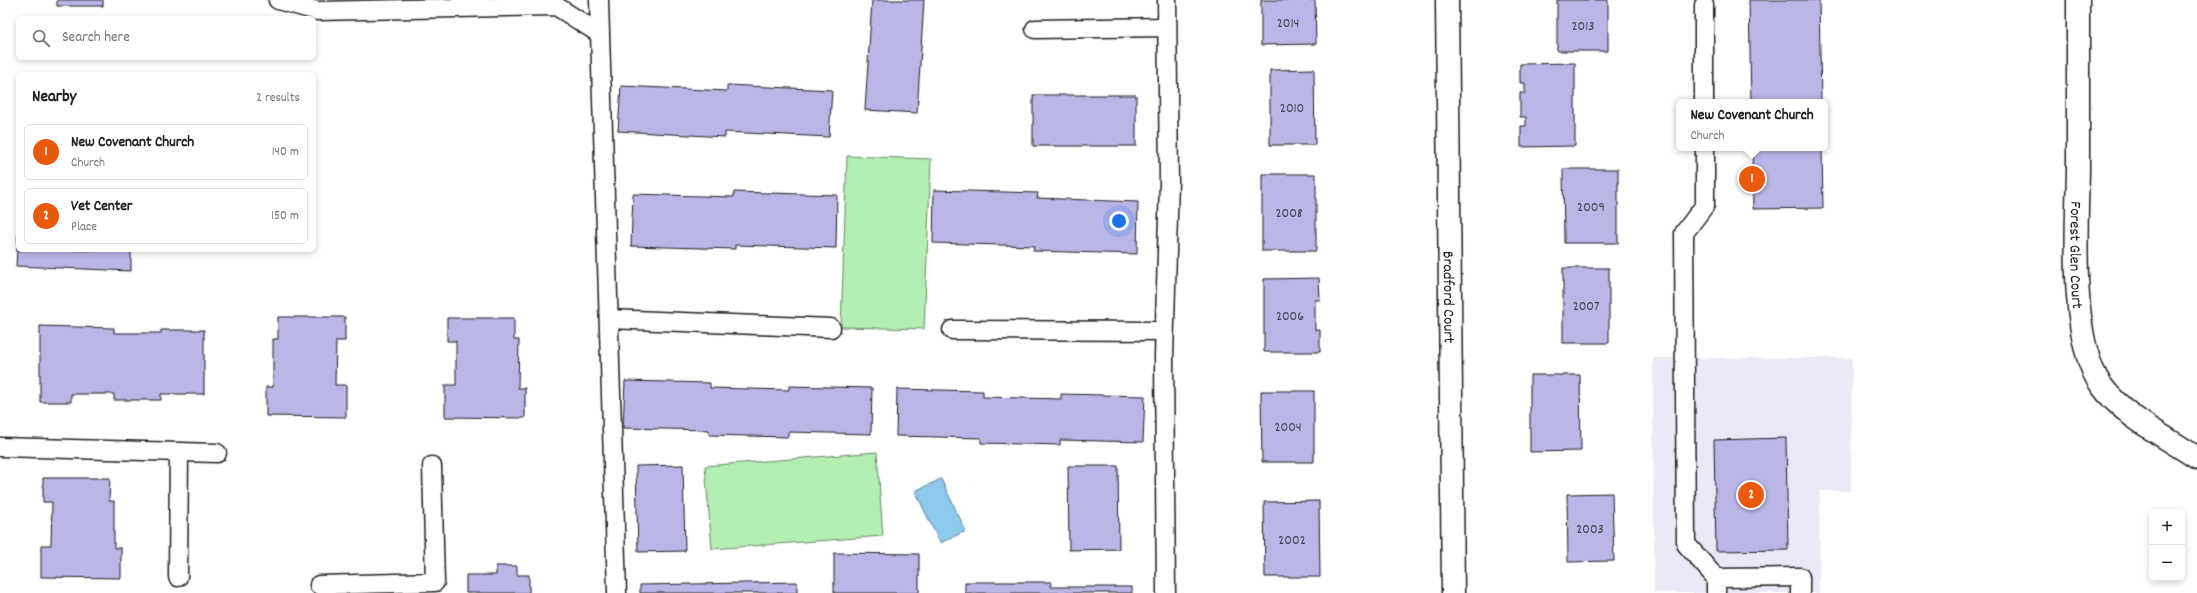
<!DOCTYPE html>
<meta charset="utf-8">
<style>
body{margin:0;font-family:Dekko,sans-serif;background:#f6f6f6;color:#222}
.controls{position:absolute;right:12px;bottom:12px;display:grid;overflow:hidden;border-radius:6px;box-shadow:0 2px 6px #0003}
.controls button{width:36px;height:36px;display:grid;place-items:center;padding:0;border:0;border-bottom:1px solid #e0e0e0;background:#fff;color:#222;font:20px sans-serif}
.you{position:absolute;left:1119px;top:221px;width:14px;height:14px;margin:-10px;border:3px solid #fff;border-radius:50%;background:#1a73e8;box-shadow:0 0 0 6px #1a73e833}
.badge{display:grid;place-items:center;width:26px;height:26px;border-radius:50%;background:#ea580c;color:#fff;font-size:13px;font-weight:700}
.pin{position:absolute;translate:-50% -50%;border:2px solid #fff;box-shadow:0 1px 4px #0006}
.popup{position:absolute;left:1676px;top:99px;width:152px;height:52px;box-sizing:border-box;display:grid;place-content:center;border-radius:6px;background:#fff;filter:drop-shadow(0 1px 3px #0005);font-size:13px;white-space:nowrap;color:#767676}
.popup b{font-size:15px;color:#222}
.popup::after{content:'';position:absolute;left:50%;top:100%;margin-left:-8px;border:8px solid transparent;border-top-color:#fff}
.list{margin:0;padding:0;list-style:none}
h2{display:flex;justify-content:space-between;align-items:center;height:52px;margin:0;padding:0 16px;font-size:17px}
h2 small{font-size:13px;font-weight:400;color:#767676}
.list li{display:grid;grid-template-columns:26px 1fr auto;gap:12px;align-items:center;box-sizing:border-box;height:56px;margin:0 8px 8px;padding:0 8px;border:1px solid #e0e0e0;border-radius:6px}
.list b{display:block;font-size:15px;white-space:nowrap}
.list p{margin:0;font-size:13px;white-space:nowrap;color:#767676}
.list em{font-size:13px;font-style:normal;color:#767676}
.icon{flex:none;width:22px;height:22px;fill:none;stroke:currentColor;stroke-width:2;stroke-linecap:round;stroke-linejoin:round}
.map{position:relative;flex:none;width:2197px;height:593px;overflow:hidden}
.search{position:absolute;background:#fff;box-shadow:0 2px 6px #0003;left:16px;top:16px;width:300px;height:44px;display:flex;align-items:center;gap:10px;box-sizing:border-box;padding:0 14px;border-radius:6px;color:#767676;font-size:15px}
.panel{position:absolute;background:#fff;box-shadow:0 2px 6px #0003;left:16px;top:72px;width:300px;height:180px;border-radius:6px}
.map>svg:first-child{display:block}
</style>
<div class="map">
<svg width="2197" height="593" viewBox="0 0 2197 593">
<rect width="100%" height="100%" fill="#fff"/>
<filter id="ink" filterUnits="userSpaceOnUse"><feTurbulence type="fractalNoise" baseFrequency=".025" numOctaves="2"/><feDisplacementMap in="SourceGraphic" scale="8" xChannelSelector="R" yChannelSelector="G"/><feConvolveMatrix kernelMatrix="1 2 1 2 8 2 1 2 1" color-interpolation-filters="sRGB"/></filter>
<g filter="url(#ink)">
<!-- built -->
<path fill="#ebe9f8" d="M1653 358H1852L1851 491H1820L1819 593H1654Z"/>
<!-- green -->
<path fill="#b3eeb3" stroke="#688568" d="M847 156 931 159 924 329 841 327Z
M877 452 883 536 712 549 705 466Z"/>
<!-- water -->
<path fill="#8dc8ed" stroke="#608399" d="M941 479 966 531 940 543 915 491Z"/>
<!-- building -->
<path fill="#bbb6e8" stroke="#1c1c1c" d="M57 0H103V6H57Z
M872 0H924L917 113 865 110Z
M1261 0H1315L1316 44 1261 45Z
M1557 0H1608V51H1557Z
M1749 0H1819L1821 102H1751Z
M1575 63V146L1521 147V126H1526V117H1520V93H1525V83H1520V64Z
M1314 69 1315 145H1270V70Z
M727 85 832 90 829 137 725 132V137L618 131 621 86 727 91Z
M1033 95H1136V146H1033Z
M1752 148H1822L1823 208 1753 209Z
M1563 169H1618V243H1564Z
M1262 174H1316V251H1262Z
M934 190 1038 193 1037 198 1138 202 1137 254 1033 251 1034 246 933 243Z
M734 192 837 195 836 248 735 245V249L631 246 633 194 734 197Z
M18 234V250H131V271L16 266Z
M1563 268H1609V343H1563Z
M1319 278 1320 300H1315V330H1320V352H1264V279Z
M278 317H345V341H336L335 385H346V417L266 416V387H273V339H278Z
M447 318H514V340H519L518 388H525V418L445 417V385H456V341H447Z
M40 326 114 328V333H161V330H204V394H161V400H114V394H71V402H40Z
M1530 375H1580L1581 451 1530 452Z
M625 381 710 383V388L789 390V386L872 388 871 434 788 432V437L709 435V430L623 428Z
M897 389 983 391V397L1061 399V394L1145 396 1143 442 1060 440V445L981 443V438L896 436Z
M1261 391H1314V462H1262Z
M1786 438 1788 550 1716 551 1714 440Z
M683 465 685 551 638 552 636 466Z
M1068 466H1118L1119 549 1069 550Z
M43 478H110L109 501H114V548H121V578L41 577V545H51L52 502H43Z
M1612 493 1614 561 1568 562 1567 494Z
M1319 501 1320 577H1265L1264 502Z
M834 553 919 554V593H834Z
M496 566H517V575H529V593H466V575H496Z
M797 582V593H640V585Z
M965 582H1051V587H1132V593H965Z"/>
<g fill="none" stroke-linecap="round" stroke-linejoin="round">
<!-- lane casing -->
<g stroke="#1c1c1c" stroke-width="21">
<path id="lane" d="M278 0 317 11 556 6 600 34
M599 0 617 593
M1704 5V102
M1035 29 1167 27
M1705 148V205L1684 233 1686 544 1716 578V593
M609 319 831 328
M952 330 1164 331
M0 447 217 453
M178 577 179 452
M1716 578 1800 577V593
M319 585 435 582 432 466
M1166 593 1164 357 1169 181 1167 0"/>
</g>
<!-- street casing -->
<g stroke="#1c1c1c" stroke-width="25">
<g id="street">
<path id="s1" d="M1447 0 1453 593"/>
<path id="s2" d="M2078 0C2078 57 2078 113 2078 170 2077 225 2069 340 2101 385 2124 417 2165 436 2197 458"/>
</g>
</g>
<!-- lane -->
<use href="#lane" stroke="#fff" stroke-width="18"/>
<!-- street -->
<use href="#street" stroke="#fff" stroke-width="22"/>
</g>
</g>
<g text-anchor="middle" stroke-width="3" stroke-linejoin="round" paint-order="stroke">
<!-- number labels -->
<g font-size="14" fill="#44424f">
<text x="1288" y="27">2014</text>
<text x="1583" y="30">2013</text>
<text x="1292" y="112">2010</text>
<text x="1591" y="211">2009</text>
<text x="1289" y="217">2008</text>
<text x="1586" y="310">2007</text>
<text x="1290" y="320">2006</text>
<text x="1288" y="431">2004</text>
<text x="1590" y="533">2003</text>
<text x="1292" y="544">2002</text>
</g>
<!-- street labels -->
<g font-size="16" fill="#1c1c1c" stroke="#fff">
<text dy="6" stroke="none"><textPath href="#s2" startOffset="255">Forest Glen Court</textPath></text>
<text dy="6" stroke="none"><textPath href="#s1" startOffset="297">Bradford Court</textPath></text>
</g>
</g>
</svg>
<div class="controls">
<button>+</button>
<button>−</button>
</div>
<div class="you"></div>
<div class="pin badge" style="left:1752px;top:179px">1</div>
<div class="popup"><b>New Covenant Church</b>Church</div>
<div class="pin badge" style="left:1751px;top:495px">2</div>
<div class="search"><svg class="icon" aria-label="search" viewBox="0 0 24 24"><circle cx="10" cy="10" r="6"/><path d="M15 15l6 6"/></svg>Search here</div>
<section class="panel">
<h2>Nearby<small>2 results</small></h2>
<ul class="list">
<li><span class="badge">1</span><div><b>New Covenant Church</b><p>Church</p></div><em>140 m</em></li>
<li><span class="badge">2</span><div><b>Vet Center</b><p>Place</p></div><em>150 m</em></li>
</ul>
</section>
</div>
